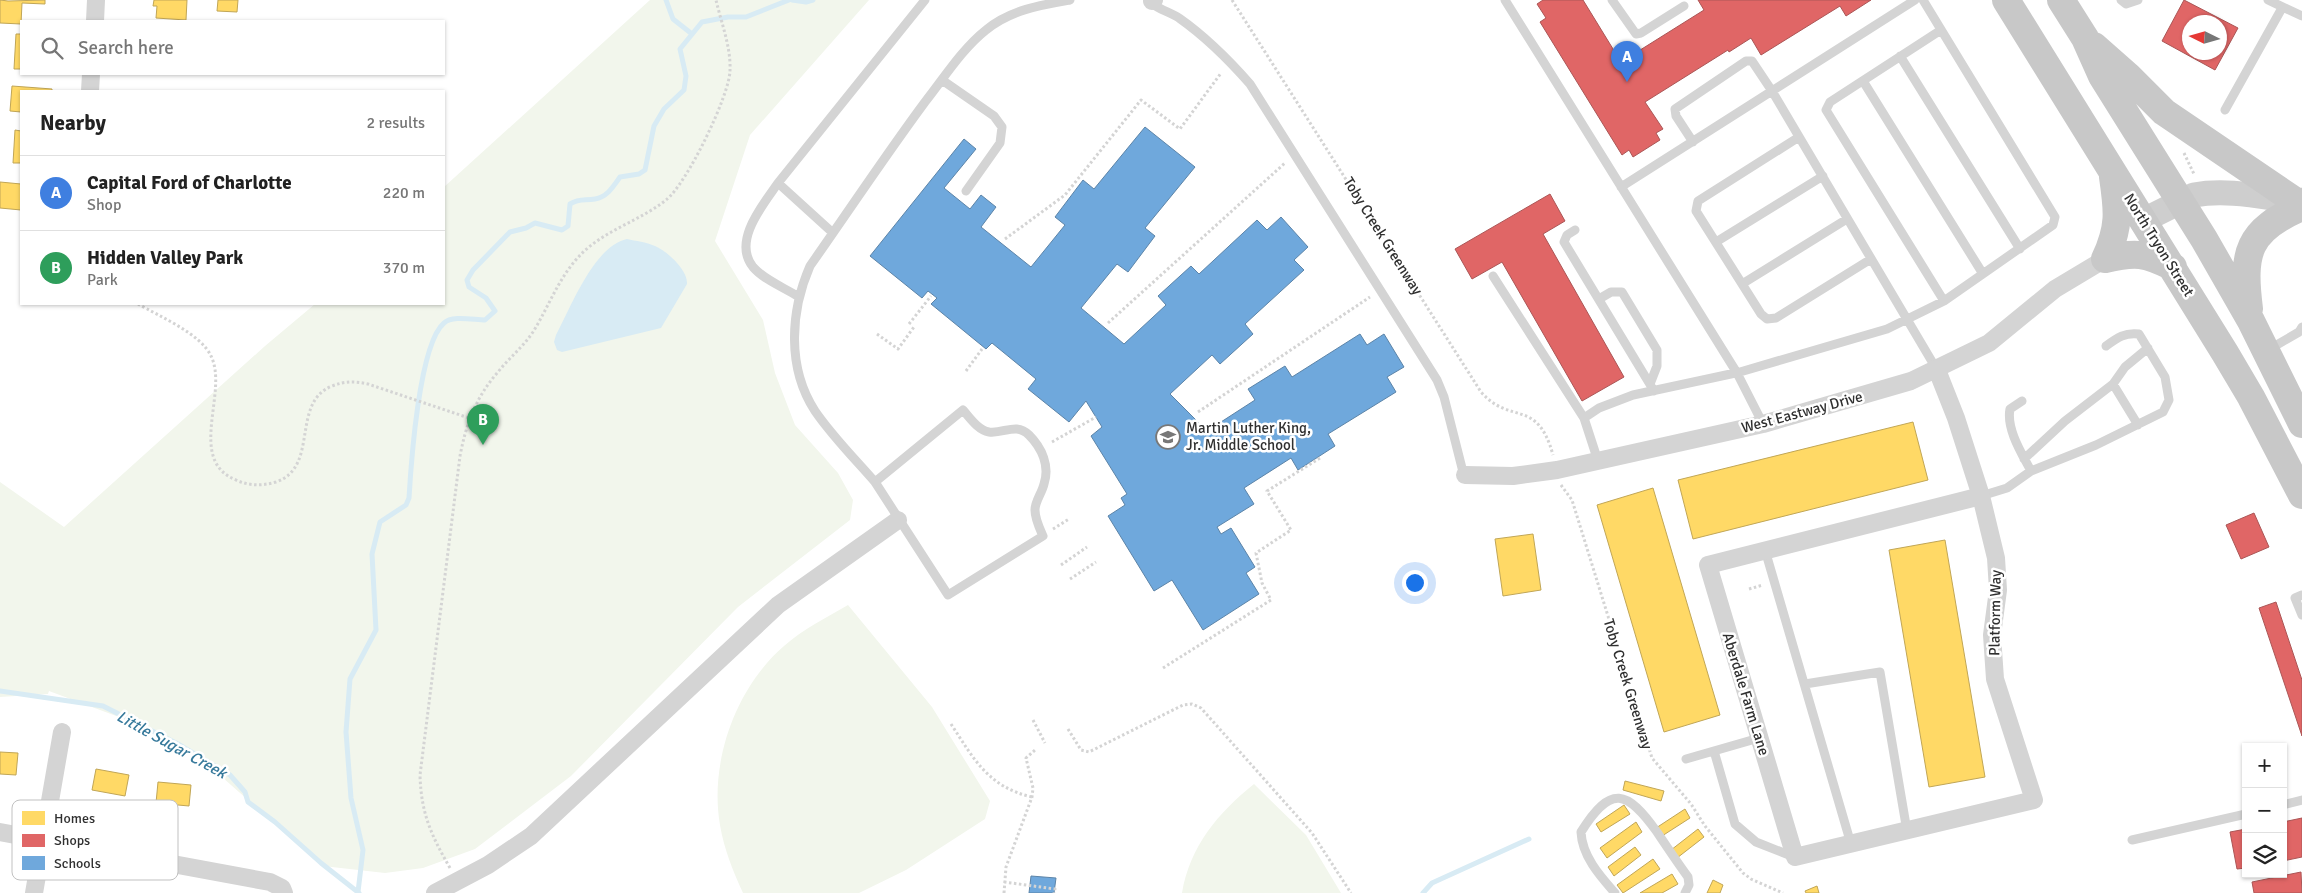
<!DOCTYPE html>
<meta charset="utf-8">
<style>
body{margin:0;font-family:Signika,sans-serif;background:#f2f2f2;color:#222}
.controls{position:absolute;right:15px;bottom:15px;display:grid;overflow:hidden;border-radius:0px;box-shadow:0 1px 4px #0004}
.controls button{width:45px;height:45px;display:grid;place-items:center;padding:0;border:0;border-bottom:1px solid #e0e0e0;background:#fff;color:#222;font:25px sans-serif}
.compass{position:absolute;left:2182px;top:15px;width:45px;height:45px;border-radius:50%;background:#fff;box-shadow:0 1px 4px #0004;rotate:275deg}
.you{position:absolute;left:1414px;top:582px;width:18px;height:18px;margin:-12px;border:4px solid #fff;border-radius:50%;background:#1a73e8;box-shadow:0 0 0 8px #1a73e833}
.badge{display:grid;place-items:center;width:32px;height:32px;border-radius:50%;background:#787878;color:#fff;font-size:16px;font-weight:700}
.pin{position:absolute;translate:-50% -41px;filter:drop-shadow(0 1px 2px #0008)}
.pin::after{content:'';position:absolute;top:26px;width:18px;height:15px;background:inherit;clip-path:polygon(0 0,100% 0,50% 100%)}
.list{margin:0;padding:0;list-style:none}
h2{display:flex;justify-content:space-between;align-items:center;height:65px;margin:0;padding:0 20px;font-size:21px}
h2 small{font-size:16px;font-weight:400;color:#767676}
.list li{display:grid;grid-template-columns:32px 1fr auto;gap:15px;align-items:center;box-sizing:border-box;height:75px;padding:0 20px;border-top:1px solid #e0e0e0}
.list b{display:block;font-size:19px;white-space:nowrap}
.list p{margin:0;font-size:16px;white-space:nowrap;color:#767676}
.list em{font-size:16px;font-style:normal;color:#767676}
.icon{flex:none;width:28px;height:28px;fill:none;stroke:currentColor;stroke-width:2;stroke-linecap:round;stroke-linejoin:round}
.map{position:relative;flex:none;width:2302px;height:893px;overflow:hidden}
.search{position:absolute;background:#fff;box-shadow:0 1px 4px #0004;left:20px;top:20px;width:425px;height:55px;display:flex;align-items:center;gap:12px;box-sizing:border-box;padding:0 18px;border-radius:0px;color:#767676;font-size:19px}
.panel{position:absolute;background:#fff;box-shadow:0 1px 4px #0004;left:20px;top:90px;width:425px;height:215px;border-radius:0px}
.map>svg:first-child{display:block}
</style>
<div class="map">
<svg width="2302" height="893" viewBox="0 0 2302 893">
<rect width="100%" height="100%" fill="#fff"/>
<!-- green -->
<path fill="#f2f6ec" d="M650 0H869L750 135 715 241 763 320 775 373 795 425 838 473 853 500 850 520 738 607 571 776 475 849 423 868 385 873 323 866 206 763 135 723 49 691 48 694 0 697V482L64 527 265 346 315 304H444V187Z
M848 605 932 707 990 801 985 819 906 870 859 893H743C733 871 724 849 720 825 709 762 736 687 784 646 803 629 826 618 848 605Z
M1254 784 1306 835 1341 893H1182C1190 846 1218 813 1254 784Z"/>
<!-- water -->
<path fill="#d8ebf4" d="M627 239C636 241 646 242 655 246 667 251 688 270 687 284L661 328 562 352 557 350 554 342 556 335C571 307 594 246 627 239Z"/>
<!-- homes -->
<path fill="#ffd966" stroke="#c1a656" d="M0 0 8 1 45 0V4L22 3 21 24 0 23Z
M154 0H187L186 20 156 18 157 6H153Z
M218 0H238L237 12 217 11Z
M16 34H21V69H14Z
M12 86 52 89V91H21V112L10 111Z
M15 130 21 131V163H13Z
M0 182 21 184V210L0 208Z
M1913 422 1928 480 1693 539 1678 480Z
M1653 488 1720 715 1664 732 1597 505Z
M1533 534 1541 590 1503 596 1495 539Z
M1945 540 1985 777 1929 787 1889 550Z
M0 752 18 753 16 775 0 774Z
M96 769 129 775 125 796 92 790Z
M1625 781 1664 791 1661 801 1623 790Z
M158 782 191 785 189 806 156 803Z
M1624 805 1630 814 1601 832 1596 824Z
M1685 809 1690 818 1662 836 1656 828Z
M1636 822 1642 832 1607 858 1600 848Z
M1698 829 1704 837 1677 858 1671 850Z
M1635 847 1641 855 1614 876 1608 867Z
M1653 859 1660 869 1623 893 1617 885Z
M1672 874 1678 884 1662 893H1640Z
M1713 880 1723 885 1720 893H1707Z
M1817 886 1819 893H1806L1805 891Z"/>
<!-- shops -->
<path fill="#e06666" stroke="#ab5656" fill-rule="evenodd" d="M1543 0H1583L1621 62 1704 10 1698 0H1871L1846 16 1840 6 1761 55 1751 38 1729 52 1728 50 1645 102 1663 129 1656 133 1660 140 1633 157 1629 150 1622 155 1540 22 1546 18 1537 4Z
M2184 0 2238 28 2215 70 2162 41ZM2190 22H2220V52H2190Z
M1550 194 1565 221 1543 234 1624 377 1582 401 1502 262 1472 279 1455 249Z
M2254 513 2269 547 2241 559 2226 525Z
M2276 602 2302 680V736L2259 608Z
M2302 818V857L2283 861V822Z
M2246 829V868L2237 869 2230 832Z
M2301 872 2302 893H2254L2252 882Z"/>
<!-- schools -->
<path fill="#6fa8dc" stroke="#5c84a8" d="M1145 127 1195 167 1145 228 1155 236 1128 272 1117 264 1081 308 1124 344 1166 305 1158 296 1191 266 1199 274 1257 220 1267 230 1281 217 1308 247 1294 260 1304 270 1245 324 1253 334 1220 364 1212 355 1170 394 1207 431 1255 400 1248 389 1285 366 1292 377 1360 334 1367 345 1384 334 1404 367 1387 377 1396 392 1328 434 1335 446 1298 470 1291 458 1244 488 1254 504 1217 527 1221 534 1231 528 1255 567 1246 573 1259 594 1203 630 1172 580 1154 591 1108 516 1125 505 1121 498 1127 494 1091 436 1102 427 1086 401 1069 422 1028 389 1036 379 992 343 986 349 931 304 937 298 928 291 922 298 870 256 964 139 976 149 944 188 970 209 981 195 996 207 981 227 1031 267 1065 225 1055 217 1083 180 1094 189Z
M1031 876 1056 878 1054 893H1029Z"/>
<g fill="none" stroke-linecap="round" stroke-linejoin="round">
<!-- stream -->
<path stroke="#d8ebf4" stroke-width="5" d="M666 0 673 19 692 34
M792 0 806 2 813 0
M0 691 103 706 178 744 230 775 245 792 248 802 275 822 321 863 359 893
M358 892 363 850 351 798 346 732 350 679 376 630 372 554 380 522 406 505 409 498C411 464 419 344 444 323 452 315 474 320 485 320L495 311 486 298 469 287 467 280 473 270 510 232 526 228 535 223 562 230 568 226 570 204C580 198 585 201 595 199 607 197 613 187 620 177L639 174 645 170 654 126 664 109 684 90 686 76 680 49 702 22 728 17H746L789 0
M1423 893 1432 883 1529 839"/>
<!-- path -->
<path stroke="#d4d4d4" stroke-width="3" stroke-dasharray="2.5 2.5" stroke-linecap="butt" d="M1232 0 1481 392C1511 426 1537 397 1553 455
M2184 153 2194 174
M1005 239 1065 195 1141 100 1180 129 1221 73
M138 304C159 316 201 334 211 356 229 392 186 460 236 480 249 486 262 486 276 482 320 467 290 403 332 386 345 381 355 381 368 384L469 418
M1108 323 1285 163
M909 324 931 296
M877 334 898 349 914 327
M966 371 982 349
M1198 412 1370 297
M1052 442 1096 417
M1561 485 1572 500 1652 758 1691 804 1705 826 1743 873 1751 879 1783 893
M1053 529 1069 519
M1061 565 1087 547
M1070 579 1096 562
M1749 589 1763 585
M1163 668 1271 600 1262 583 1256 553 1291 530 1267 491 1320 458
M1033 720 1045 743
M951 724C974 759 988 787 1032 797
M1068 729 1081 750 1089 752 1183 705 1192 704 1201 708 1312 833 1351 893
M450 868C431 835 421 813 420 775L460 456C466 424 476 397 498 372 509 358 523 347 533 332 551 303 561 270 589 247 612 228 642 219 666 200 686 185 730 95 730 70 731 47 721 22 716 0
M1004 882 1055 889 1054 893
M1004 893 1006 867 1032 797 1033 788 1026 758 1035 750"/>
<!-- service -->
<path stroke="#d4d4d4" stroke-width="9" d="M1505 0 1737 373 1763 424
M1612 0 1636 34 1641 33 1684 6
M2121 0 2126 4 2138 0
M2268 0 2302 16
M1151 1C1155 9 1171 12 1179 18 1206 37 1229 60 1250 84L1437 380 1444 397 1463 472 1465 475
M1941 30 1830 102 1826 110 1944 301
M1900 56 2020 249
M942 80 994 116 1002 127 1000 143 966 191
M1863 81 1983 274
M2225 110 2282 8
M1799 137 1698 201 1696 211 1761 314 1767 319 1776 318 1871 259
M1693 142 1676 116 1675 109 1746 61H1752L1772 91 1937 370
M778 183 925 0
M1621 187 1915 0
M1575 230 1567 235 1564 242 1654 391
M1716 242 1823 176
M1493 276 1584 418 1598 461
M1742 284 1847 219
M799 297C785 288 764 280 753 267 732 241 763 205 778 183L833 233
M1599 299 1611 292H1622L1657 350V366L1650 384
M2268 350 2299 332 2302 327
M2113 384 2138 425
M2022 401 2010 409C2006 429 2022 454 2031 471
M963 410C970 418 978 430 989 432 1004 434 1016 422 1029 435 1042 448 1050 466 1044 484 1042 493 1035 501 1035 510 1035 519 1039 527 1043 536L948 595 875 482Z
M1584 418 1599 408 1633 395 1740 372 1887 329 1944 301 2053 225 2055 217 1923 0
M2024 459 2065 421 2113 384 2125 367 2148 348
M875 482C855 459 832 436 815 411 787 368 790 312 810 266 848 212 885 156 925 102 944 78 962 49 986 30 1010 10 1041 5 1070 0
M1981 496 2007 488 2031 471 2096 445 2163 412 2169 400 2165 377 2139 334C2125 332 2117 338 2106 346
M1765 550 1851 844
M2302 595 2295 598 2302 615
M1805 684 1880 672 1907 831
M1714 751 1735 824 1756 842 1794 857
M1686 759 1759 738
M2283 805 2302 800
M2132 840 2246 814
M1615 893C1600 876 1582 856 1581 832 1611 784 1627 790 1657 832 1667 847 1677 862 1688 877L1689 885 1685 893"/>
<!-- minor -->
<path stroke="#d4d4d4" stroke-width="18" d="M1152 1 1154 0
M95 21 96 0
M90 91 91 74
M1937 370 1956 418 1981 496 1996 558 1998 590 1992 635 1995 679 2034 800 1795 857 1708 565 1981 496
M1465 475 1513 476 1557 470 1763 424 1911 381 1989 343 2055 289 2105 259
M0 832 270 882 282 888 284 893
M34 893 62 732
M435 893 488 865 531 836 778 605 898 520"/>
<!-- secondary -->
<path stroke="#cecece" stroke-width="25" d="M2144 220 2194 195C2227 189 2262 197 2295 201"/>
<!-- primary -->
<path stroke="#c8c8c8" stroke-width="28" d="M2006 0 2225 353 2251 397 2302 495
M2061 0 2085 38 2102 76 2204 239 2251 321 2302 424
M2094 46 2128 76 2164 112 2295 201 2302 202
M2105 259C2120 227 2118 211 2113 177
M2105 259C2136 252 2145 253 2173 267
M2249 309C2242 253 2247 230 2302 207"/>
</g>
<!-- icons -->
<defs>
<g id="school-ring" transform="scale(1.25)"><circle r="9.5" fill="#fff" stroke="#787878" stroke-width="1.5"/><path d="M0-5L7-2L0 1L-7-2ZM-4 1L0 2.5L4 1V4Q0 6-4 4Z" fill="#787878"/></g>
</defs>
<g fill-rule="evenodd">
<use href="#school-ring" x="1168" y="437"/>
</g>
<g text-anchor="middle" stroke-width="5" stroke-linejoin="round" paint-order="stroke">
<!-- street labels -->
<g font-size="15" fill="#303030" stroke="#fff">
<text transform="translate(1383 236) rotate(58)" y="5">Toby Creek Greenway</text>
<text transform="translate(2159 245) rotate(58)" y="5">North Tryon Street</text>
<text transform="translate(1802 412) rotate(-15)" y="5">West Eastway Drive</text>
<text transform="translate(1995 613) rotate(-89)" y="5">Platform Way</text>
<text transform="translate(1628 684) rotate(73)" y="5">Toby Creek Greenway</text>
<text transform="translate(1746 694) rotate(73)" y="5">Aberdale Farm Lane</text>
</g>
<!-- poi labels -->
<g font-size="15" fill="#303030" stroke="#fff" text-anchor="start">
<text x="1186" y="433">Martin Luther King,<tspan x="1186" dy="17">Jr. Middle School</tspan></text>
</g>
<!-- water labels -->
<g font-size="16" font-style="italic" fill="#36799b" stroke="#fff">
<text transform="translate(172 744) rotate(29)" y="6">Little Sugar Creek</text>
</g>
</g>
<!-- legend -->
<rect x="12" y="800" width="166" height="80" rx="8" fill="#fff" stroke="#c1c1c1" stroke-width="1"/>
<rect x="22" y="811" width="23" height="14" fill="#ffd966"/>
<rect x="22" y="834" width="23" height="13" fill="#e06666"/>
<rect x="22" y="856" width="23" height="14" fill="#6fa8dc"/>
<g font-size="14" fill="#303030">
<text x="54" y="823">Homes</text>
<text x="54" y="845">Shops</text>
<text x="54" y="868">Schools</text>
</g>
</svg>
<div class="controls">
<button>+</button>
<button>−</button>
<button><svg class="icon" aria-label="layers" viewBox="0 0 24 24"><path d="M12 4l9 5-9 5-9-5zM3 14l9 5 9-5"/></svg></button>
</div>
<svg class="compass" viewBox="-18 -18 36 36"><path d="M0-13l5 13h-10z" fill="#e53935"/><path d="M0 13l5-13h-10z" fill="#767676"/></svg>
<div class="you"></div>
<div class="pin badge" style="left:1627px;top:82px;background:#3f7fe0">A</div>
<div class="pin badge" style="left:483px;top:445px;background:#2e9e5b">B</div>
<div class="search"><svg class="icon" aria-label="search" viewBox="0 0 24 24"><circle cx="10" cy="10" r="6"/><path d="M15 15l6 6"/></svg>Search here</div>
<section class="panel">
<h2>Nearby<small>2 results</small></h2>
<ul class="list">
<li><span class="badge" style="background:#3f7fe0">A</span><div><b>Capital Ford of Charlotte</b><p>Shop</p></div><em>220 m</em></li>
<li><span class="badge" style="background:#2e9e5b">B</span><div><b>Hidden Valley Park</b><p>Park</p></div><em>370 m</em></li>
</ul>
</section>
</div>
